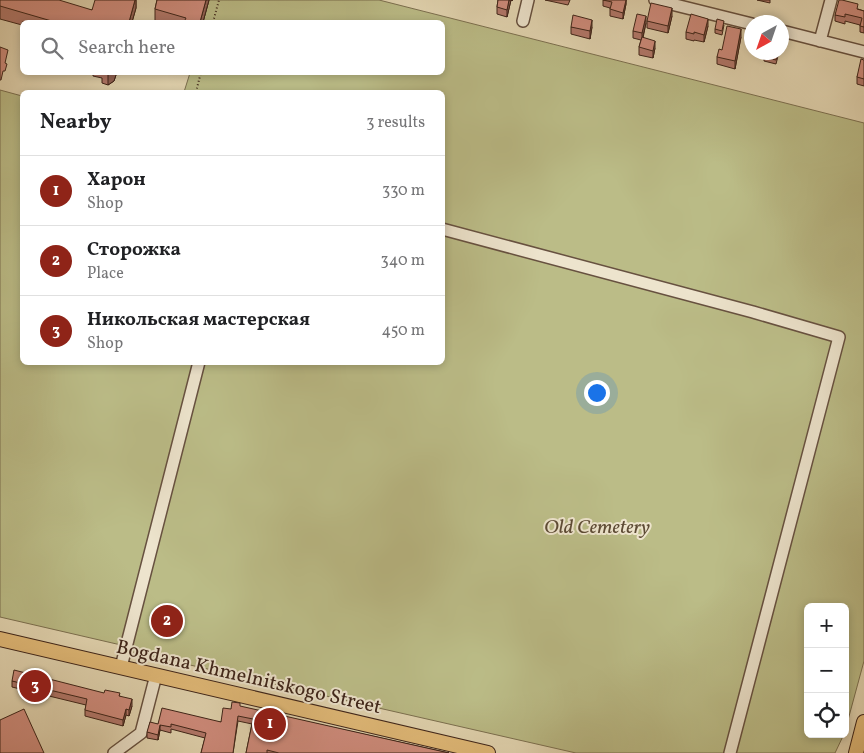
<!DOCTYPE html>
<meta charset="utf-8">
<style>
body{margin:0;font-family:Vollkorn,serif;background:#f2f2f2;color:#202124}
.controls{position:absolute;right:15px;bottom:15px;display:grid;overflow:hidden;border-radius:8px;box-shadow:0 2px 8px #0003}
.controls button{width:45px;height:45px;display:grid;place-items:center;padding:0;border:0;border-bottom:1px solid #e0e0e0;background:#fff;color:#202124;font:25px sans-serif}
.compass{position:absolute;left:744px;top:15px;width:45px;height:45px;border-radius:50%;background:#fff;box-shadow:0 2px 8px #0003;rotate:220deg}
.you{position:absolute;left:596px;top:392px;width:18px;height:18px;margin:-12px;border:4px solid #fff;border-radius:50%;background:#1a73e8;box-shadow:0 0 0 8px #1a73e833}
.badge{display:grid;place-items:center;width:32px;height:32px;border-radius:50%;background:#8f2418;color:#fff;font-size:16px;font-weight:700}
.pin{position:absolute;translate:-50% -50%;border:2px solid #fff;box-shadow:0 1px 5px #0006}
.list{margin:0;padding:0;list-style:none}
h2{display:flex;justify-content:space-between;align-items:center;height:65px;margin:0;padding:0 20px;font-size:21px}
h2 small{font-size:16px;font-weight:400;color:#757577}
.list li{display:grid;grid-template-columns:32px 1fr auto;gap:15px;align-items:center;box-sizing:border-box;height:70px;padding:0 20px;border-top:1px solid #e0e0e0}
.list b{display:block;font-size:19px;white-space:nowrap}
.list p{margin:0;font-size:16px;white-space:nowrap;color:#757577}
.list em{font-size:16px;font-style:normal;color:#757577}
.icon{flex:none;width:28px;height:28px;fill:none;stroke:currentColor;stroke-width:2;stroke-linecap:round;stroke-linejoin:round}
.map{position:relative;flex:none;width:864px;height:753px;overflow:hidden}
.search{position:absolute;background:#fff;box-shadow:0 2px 8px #0003;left:20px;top:20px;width:425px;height:55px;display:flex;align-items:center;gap:12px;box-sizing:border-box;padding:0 18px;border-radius:8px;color:#757577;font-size:19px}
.panel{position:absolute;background:#fff;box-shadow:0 2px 8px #0003;left:20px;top:90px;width:425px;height:275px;border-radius:8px}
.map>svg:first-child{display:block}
</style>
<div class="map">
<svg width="864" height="753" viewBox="0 0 864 753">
<rect width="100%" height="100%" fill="#e3d6b2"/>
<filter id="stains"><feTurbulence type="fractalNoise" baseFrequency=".004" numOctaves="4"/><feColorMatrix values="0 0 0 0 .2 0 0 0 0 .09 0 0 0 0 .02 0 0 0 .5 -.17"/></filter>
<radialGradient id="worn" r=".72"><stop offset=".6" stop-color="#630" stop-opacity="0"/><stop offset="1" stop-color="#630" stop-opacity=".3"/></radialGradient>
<!-- green -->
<path fill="#bbbc87" stroke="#7c7050" d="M209 0H379L864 123V661L845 731V607H808V734H844L835 753H576L133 652 121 645 0 617V90L22 96V362H442V92H184L190 73 442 72V22H203Z"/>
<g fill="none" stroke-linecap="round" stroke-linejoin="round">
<!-- minor casing -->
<g stroke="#675140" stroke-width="14">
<path id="minor" d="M655 0 752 24
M523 21 528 0
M782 31 864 52
M820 41 831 0
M442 229 753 312 839 337 730 753
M121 667 199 362
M114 753 141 733 156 675"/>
</g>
<!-- major casing -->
<g stroke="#3e251a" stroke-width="16">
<path id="major" d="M0 639 488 753
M856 753 864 722"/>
</g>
<!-- path -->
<path stroke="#3e251a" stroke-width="2" stroke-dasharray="1 2.5" stroke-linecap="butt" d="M213 22 219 0
M196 92 201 72"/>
<!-- minor -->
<use href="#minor" stroke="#ede4cd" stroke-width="11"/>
<!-- major -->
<use href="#major" stroke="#e2bb79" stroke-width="14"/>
</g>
<!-- wall -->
<path fill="#b3796c" stroke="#3e251a" d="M0 0 92 10 136 0V8L132 22H22V25L0 19Z
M157 0H209L203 22H155V9Z
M498 0H513L512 1 511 0 507 17 497 14V7Z
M545 0H570L568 5Z
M603 0H626V4L623 19 610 16V8L603 6Z
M757 0H770V3Z
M858 9 864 11V33L860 32V25L845 21V24L835 21V15Z
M672 16 668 33 647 28V21Z
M646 23 643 38 655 48 653 58 639 55V47L641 40 633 38V31Z
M724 25 722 35 715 33V29Z
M708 26 704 42 694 40V41L686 39V32Z
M571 27H592L590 39 571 34Z
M741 37 735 69 717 64V57L722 50Z
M779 52 776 64 764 61V57Z
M864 60V86L857 84V77Z
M93 72H117L114 81 108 85 102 83V78L93 76Z
M176 613 172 631 158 628V624Z
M12 681 120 696 132 706 129 716 126 715 123 726 85 716V710L86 705 12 687Z
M240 707 449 753H246L252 724 238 721 233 753H201L205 738 171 729V733L160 730 158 740 147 738V732L158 724 221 722 231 709Z"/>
<!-- shaded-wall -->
<path fill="#926358" stroke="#3e251a" d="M135 0H136V8L132 22H129Z
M206 0H209L203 22H200Z
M509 0H511L507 17V10Z
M626 0V4L623 19V13Z
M672 8V16L668 33V26Z
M646 16V23L642 40V33Z
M708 19V26L704 42V35Z
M592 20V27L590 39V31Z
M741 29V37L735 69V61Z
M655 41V48L653 58V51Z
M117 72 114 81 108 85V73Z
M176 609V613L172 631V627Z
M132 699V706L129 716V710Z
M126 709V715L123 726V720Z
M160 725V730L158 740V735Z"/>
<!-- building -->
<path fill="#d08d7e" stroke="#3e251a" d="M0 0H59L92 10 95 0H135L129 22H55L0 6Z
M157 0H206L200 22H184L186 18 155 9Z
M498 0H509L507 10 497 7Z
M603 0H626L623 13 610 9 612 2Z
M839 0H842L858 4 857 9 864 11V27L860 26 862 18 845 14V17L835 15Z
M651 3 672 8 668 26 647 21Z
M637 14 646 16 642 33 633 31Z
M691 14 708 19 704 35 694 32V34L686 32Z
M573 15 592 20 590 31 571 27Z
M717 19 724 21 722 31 715 29Z
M727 26 741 29 735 61 717 57 719 49 722 50Z
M642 37 655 41 653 51 639 47Z
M0 47 8 50 5 63 7 64 5 71H3L1 80H0Z
M765 52H778L776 60 764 57Z
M861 59 864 60V79L857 77Z
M162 606 176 609 172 627 158 624Z
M14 670 104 693 105 690 120 693 119 696 132 699 129 710 126 709 123 720 85 710 87 699 12 681Z
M232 702 240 703V706L449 753H279L267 750V753H246L253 719 238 716 233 753H201L206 733 171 724V727L160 725 158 735 147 732 150 722 158 724 162 708 221 722 223 708 231 709Z
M24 709 44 753H0V720Z"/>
<g text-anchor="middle" stroke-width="4" stroke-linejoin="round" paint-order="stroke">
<!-- park labels -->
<g font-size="20" font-style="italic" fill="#5d4b35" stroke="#ede4cd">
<text x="597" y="533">Old Cemetery</text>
</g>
<!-- street labels -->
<g font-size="20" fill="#3e251a" stroke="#ede4cd">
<text transform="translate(249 676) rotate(13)" y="7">Bogdana Khmelnitskogo Street</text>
</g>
</g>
<rect width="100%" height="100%" filter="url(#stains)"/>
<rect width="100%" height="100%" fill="url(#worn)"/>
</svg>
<div class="controls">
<button>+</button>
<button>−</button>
<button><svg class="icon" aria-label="locate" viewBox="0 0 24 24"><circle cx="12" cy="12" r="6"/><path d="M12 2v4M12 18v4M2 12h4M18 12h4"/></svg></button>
</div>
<svg class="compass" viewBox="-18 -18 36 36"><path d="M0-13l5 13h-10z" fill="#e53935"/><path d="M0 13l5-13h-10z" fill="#757577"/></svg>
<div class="you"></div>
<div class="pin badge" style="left:270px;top:724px">1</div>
<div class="pin badge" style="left:167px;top:621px">2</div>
<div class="pin badge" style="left:35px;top:686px">3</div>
<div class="search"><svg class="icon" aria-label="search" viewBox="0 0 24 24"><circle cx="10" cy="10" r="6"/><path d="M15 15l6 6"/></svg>Search here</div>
<section class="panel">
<h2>Nearby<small>3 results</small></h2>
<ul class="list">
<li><span class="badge">1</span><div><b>Харон</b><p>Shop</p></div><em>330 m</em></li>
<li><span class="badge">2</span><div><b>Сторожка</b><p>Place</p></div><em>340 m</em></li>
<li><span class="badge">3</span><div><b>Никольская мастерская</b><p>Shop</p></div><em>450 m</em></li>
</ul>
</section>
</div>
